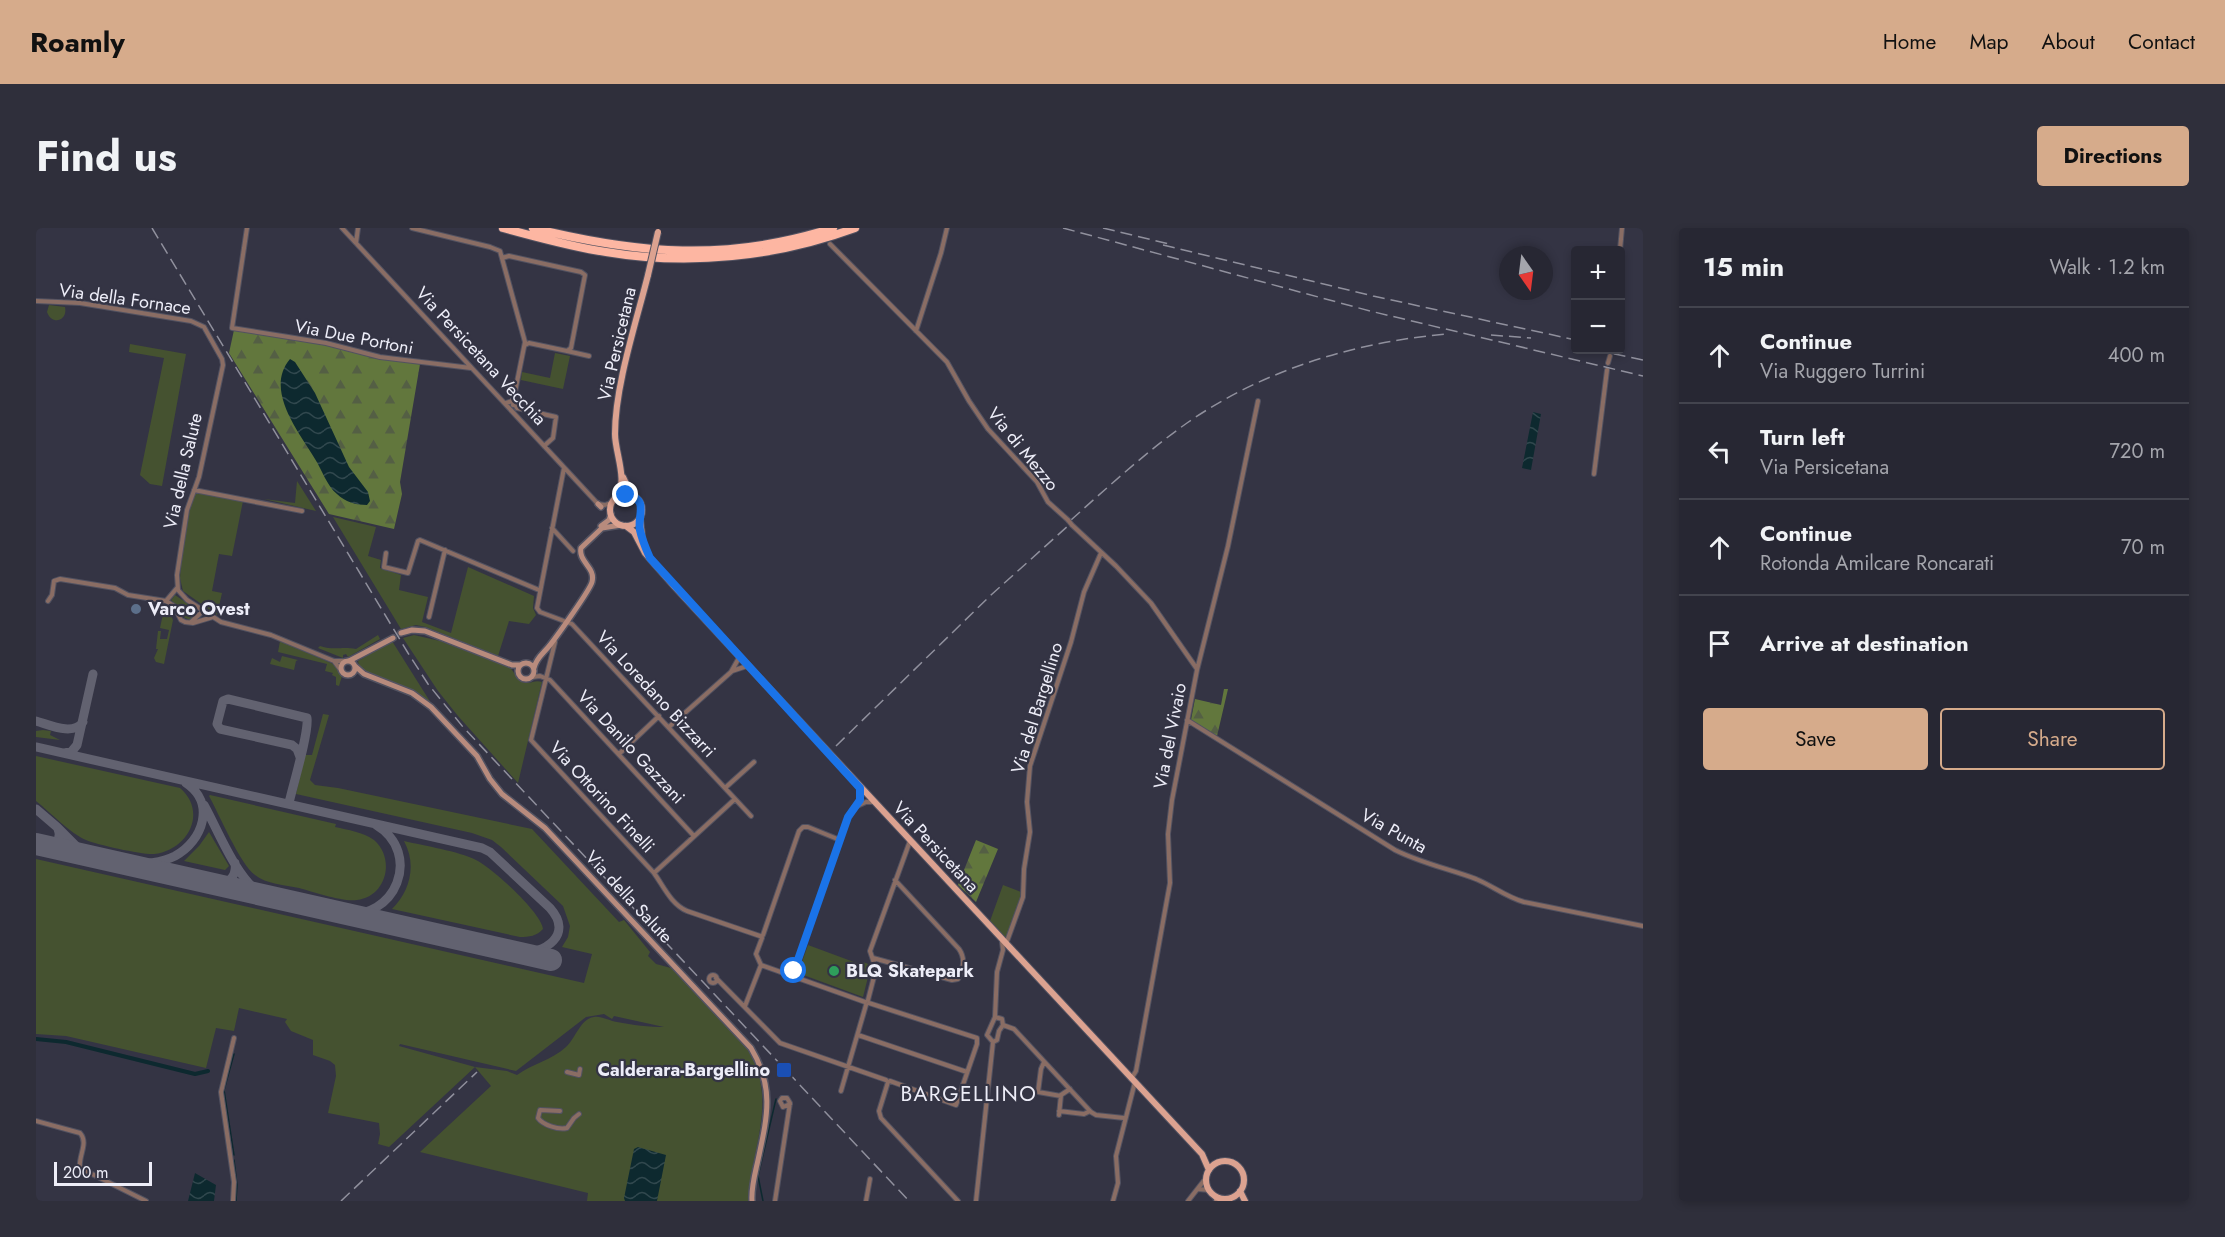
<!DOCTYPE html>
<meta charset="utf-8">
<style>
body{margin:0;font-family:Jost,sans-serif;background:#2f2f3b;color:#f1f3f6}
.controls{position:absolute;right:18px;top:18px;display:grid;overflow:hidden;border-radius:6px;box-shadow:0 3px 9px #0003}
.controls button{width:54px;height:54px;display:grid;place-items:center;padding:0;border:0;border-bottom:2px solid #43444e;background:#272733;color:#f1f3f6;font:30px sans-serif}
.compass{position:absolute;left:1463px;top:18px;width:54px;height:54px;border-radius:50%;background:#272733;box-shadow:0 3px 9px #0003;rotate:166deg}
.scale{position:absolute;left:18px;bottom:15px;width:98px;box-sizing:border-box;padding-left:6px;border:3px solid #ededf8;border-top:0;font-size:16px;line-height:21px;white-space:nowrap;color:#ededf8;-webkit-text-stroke:4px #343444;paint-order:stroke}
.stop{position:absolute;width:18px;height:18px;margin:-14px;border:4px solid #1a73e8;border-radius:50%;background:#fff}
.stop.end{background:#1a73e8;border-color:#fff;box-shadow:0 2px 6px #0008}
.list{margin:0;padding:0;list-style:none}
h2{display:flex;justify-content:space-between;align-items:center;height:78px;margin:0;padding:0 24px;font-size:26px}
h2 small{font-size:20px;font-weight:400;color:#a4a5ac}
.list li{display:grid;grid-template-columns:39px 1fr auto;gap:18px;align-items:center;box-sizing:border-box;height:96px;padding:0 24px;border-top:2px solid #43444e}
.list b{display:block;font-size:22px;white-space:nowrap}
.list p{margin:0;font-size:20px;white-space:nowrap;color:#a4a5ac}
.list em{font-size:20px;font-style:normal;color:#a4a5ac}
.actions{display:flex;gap:12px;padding:18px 24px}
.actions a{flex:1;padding:14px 0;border:2px solid #d6ab8b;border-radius:6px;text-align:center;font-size:21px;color:#d6ab8b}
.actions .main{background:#d6ab8b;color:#111}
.icon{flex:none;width:33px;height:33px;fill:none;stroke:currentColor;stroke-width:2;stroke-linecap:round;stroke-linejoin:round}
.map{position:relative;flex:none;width:1607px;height:973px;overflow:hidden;border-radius:6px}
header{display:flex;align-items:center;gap:36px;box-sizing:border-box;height:84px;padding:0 30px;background:#d6ab8b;color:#111}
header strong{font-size:28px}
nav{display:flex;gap:33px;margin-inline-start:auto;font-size:21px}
.intro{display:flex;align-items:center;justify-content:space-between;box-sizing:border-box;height:144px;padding:0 36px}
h1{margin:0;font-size:42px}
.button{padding:15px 27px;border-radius:6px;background:#d6ab8b;color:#111;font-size:21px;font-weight:700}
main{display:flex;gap:36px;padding:0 36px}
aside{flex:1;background:#272733;border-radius:6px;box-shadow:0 3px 9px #0003}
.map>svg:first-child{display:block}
</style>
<header>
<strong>Roamly</strong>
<nav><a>Home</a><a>Map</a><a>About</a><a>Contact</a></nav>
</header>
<div class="intro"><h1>Find us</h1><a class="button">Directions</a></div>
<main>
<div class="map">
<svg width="1607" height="973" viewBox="0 0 1607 973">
<defs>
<pattern id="forest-firs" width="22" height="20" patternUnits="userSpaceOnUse" patternTransform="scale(1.5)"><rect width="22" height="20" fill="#62773d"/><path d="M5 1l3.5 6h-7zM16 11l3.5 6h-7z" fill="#545f44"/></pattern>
<pattern id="water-waves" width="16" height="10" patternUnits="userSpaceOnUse" patternTransform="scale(1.5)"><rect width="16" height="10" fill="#0d292f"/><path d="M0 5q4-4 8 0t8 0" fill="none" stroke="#31484e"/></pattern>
</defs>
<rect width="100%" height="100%" fill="#343444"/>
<!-- green -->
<path fill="#455230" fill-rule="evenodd" d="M13 77 29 79C32 93 16 98 11 84Z
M94 116 150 126 126 258 114 256 104 247 128 130 93 124Z
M519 125 534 128 527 161 485 152 486 144 514 150Z
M261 253 280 283 228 271 259 275Z
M161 265 207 273 196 328 183 326 176 363 186 365 181 387 147 363 144 350 145 334 155 274 158 267Z
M297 289 340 299 332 328 345 332 344 340 365 347 363 362 392 369 386 394 415 405 432 339 498 368 497 380 500 387 493 396 473 393 462 428 390 399 380 397 365 401Z
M139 367 158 380 160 388 154 392 147 389 143 380 135 372Z
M128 381H132L137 392 128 436 120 434 118 430 122 421H120L122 403H125L124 411H131L133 402 124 400Z
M342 407 344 411 312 429 310 426 307 427V430L282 420 284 418C300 423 305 418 320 421Z
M378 407 404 413 473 439C479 443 481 455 491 455 497 455 499 452 506 454L482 555 422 488 402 463 367 410Z
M244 413 302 438 306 448 303 458 300 457V449L296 447 297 445 289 443 291 436 242 424Z
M356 413 395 475 372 461 324 442 322 433Z
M246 428 262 432 260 433 258 442 234 436 236 430 244 434Z
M287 486 293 487 274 552 279 557 302 560 496 601 583 694 588 692 614 724 612 728 620 736 635 740 707 815C745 867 716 916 712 973H551L552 965 384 924 455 858 439 839 353 919 342 916 344 906 343 895 292 885 300 848 299 837 294 833 277 827V812L255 803 249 794 251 791 203 780 198 803 180 800 170 840 30 808 0 806V631L548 755 556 726 526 719 532 709 534 698 527 678 465 619 456 612 436 605 260 566 269 527H276ZM568 786 576 791 578 788 628 799C614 799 596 797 581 794 573 793 566 788 558 789 544 791 540 810 530 819 516 832 496 836 481 847L471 843 439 839 363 818 364 816 480 843 550 789Z
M7 502 15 503 14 507 24 512 0 509V503Z
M0 528 144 560C172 584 152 622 118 626 108 627 61 617 50 612 35 606 14 584 0 573Z
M174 567 300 596 299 599C312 602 327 604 338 612 360 631 350 669 321 672 306 674 278 664 263 660 249 657 230 656 219 647 204 636 183 586 173 568Z
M173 604 193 638 189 642 148 633 163 618Z
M368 613C389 618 422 623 440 632 455 639 506 685 507 701 501 708 493 709 484 709L356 681C374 663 381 637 368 613Z
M967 657 985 664V675L971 711 954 693Z
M772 717 826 737 827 734 835 737 827 769 762 745Z"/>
<!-- forest -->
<path fill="url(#forest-firs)" d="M198 102 289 117 344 130 384 136 364 254 366 266 358 301 293 286 193 125Z
M1188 461H1192L1181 508 1155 492 1159 471 1185 477Z
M940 612 962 621 940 674 922 657Z"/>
<!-- water -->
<path fill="url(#water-waves)" d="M254 131 259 134 279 165 313 239 332 264 334 273 331 277C320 277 309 274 301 266 291 258 286 242 279 231 263 204 228 162 254 131Z
M1497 184 1505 186 1495 242 1486 240Z
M602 919 630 927 621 973H589L588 970 598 921Z
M159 945 180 957 178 973H152Z"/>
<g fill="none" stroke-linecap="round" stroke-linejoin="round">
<!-- stream -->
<path stroke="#0d292f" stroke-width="1.5" d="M198 927 188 862 198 826
M198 932 201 957 200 973
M727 973 722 948 740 871"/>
<!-- canal -->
<path stroke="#0d292f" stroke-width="4" d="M0 811 30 814 159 846 172 843"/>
<!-- taxiway -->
<path stroke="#626270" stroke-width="9" d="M0 493C14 497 37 508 47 494
M0 519 446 620 454 624 514 680C538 707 509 726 482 725
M28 525 36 523 41 517 57 446
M253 575C257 557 273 505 271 490L192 471 187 473 181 496 184 501 256 517 261 521 264 529
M168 577C183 604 200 650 226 667
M0 581 21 599 49 627
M8 618C19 619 26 611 22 601
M92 637C108 636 125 635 139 628 167 613 180 575 150 555
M180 657C193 656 201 648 199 635
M306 685C360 694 387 625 340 597"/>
<!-- runway -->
<path stroke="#626270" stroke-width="22" d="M0 616 515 732"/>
<!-- street casing -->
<g stroke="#525261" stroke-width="6">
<path id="street" d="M211 0 196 100 290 115 344 129 435 140
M306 0 562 276 569 277 577 274
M376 0 454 19 464 23 489 114 478 169
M320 15 322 0
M794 16 911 134 933 173 952 201 1001 254 1012 274 1032 292
M1584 22 1586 0
M466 30 473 28 545 44 549 47 535 120 531 123 493 115 489 117
M0 73 44 75 155 93 168 99 186 131 187 137 163 249 151 282 141 347 142 362 151 372 185 394 235 407 298 433H309
M880 103 905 25 911 0
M531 123 553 128
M1572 135 1574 128
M470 175 476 173 478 169 477 177
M478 175 481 180 520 189 517 210 508 218
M528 240 501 380 504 384 536 396 715 588
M1558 246 1571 142
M158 262 266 283
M1036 297 1080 338 1115 375 1161 441
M516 300 537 323
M350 325 348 339 372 345 382 313 384 312 503 362
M12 373 16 367 18 353 24 351 79 360 92 367 130 373 138 378 145 392 149 394 157 395 177 389
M130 373 141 360
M393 389 409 322
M155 394 167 383
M519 414 495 512 618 645C628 659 635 676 651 683L724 708
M298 433 304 441
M696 443 711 438
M496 449 504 448 514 452 658 608
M1151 492 1359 622C1385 635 1413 641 1440 651 1457 658 1470 669 1488 674L1607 698
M633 499 695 444 704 428
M583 526 623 488
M689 560 718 534
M821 578 830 574H837
M618 645 699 571
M727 707 763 603 767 599H772L804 612
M726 710 720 726 725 737 829 774
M970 716 987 669 988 641 994 604 991 574 994 538 1035 414 1048 364 1065 325
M837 730 916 752 922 751C927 741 930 731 923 721L859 652
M673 751a4 4 0 1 1 8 0a4 4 0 1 1-8 0Z
M756 748 812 589 824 572V560
M680 750 744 815 850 852
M832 772 840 741 834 723 874 613
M833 775 941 810V816L920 877 854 853
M709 778 725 737
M959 789 961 744 967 722 966 714
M959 789 966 791 967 797 963 803 961 812 957 814 951 807Z
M967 797 978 801 1055 884 1060 887 1088 890
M822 807 931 844
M1008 834 1005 841 1002 864 1025 868
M531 844 543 847 544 841
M1095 851 1100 843 1134 655 1132 606 1136 572 1161 442 1192 318 1222 173
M852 854 843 883 845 890 922 973
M805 863 830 777
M524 883 504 882 502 890C507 897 522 902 531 900L538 890 543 886
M1023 883 1048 886 1054 883
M1023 887 1025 867 1034 861
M0 893 44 905C53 915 42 928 44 940L110 973
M1162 961 1173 962
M197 973 198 954 185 864 198 810
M739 973 754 875 751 870H746L744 873 747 879 754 876
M830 973 834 951
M940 973 957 814
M1077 973 1082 955 1080 928 1099 854
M1152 973 1170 950"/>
</g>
<!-- secondary casing -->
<g stroke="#525261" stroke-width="8">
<path id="secondary" d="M562 276 565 279
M565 298 573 292 575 286
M365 405 376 402 389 403 476 437H484
M305 440a7 7 0 1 1 14 0a7 7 0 1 1-14 0Z
M313 433 357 410
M482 443a8 8 0 1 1 16 0a8 8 0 1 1-16 0Z
M319 438 328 446 376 465 395 479 441 528 454 551 466 566 509 600 715 820C739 860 731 890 722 932 719 946 715 959 716 973
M498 440C500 430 508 425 514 417 521 408 554 362 556 354 560 339 542 334 545 320L566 300 585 297
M1180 969 1181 973
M1188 973 1189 971"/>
</g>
<!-- primary casing -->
<g stroke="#525261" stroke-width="8">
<path id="primary" d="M587 249 596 268
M574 282a16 16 0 1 1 32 0a16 16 0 1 1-32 0Z
M580 270C593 254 579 225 579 206 579 158 600 95 612 47
M604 291 607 316
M590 298 598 304 609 325 639 359 1166 926 1173 942
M1170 952a19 19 0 1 1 38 0a19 19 0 1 1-38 0Z
M1204 963 1209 973"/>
</g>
<!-- highway casing -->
<g stroke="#525261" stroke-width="10">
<path id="highway" d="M467 0C501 9 535 19 570 24 653 38 740 29 819 0
M497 0C602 26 691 34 797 0"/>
</g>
<!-- street -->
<use href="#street" stroke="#8a6d64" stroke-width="4"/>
<!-- secondary -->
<use href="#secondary" stroke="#b88b7d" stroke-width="5"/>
<!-- primary -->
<use href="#primary" stroke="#dca290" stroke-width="6"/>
<!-- highway -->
<use href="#highway" stroke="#fdb6a2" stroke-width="8"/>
<!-- rail -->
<path stroke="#90909d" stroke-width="1.5" stroke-dasharray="12 6" stroke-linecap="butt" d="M116 0 372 425 392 456 427 499 873 973
M1027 0 1334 83 1607 148
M1067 0 1137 17
M1127 17 1337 68 1540 112
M1455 107 1495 110
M1560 122 1607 132
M1035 292C1073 258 1110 224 1151 195 1227 142 1319 114 1411 106
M800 518 955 367 1033 297
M305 973 441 844"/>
<!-- street-bridge casing -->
<g stroke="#525261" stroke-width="6" stroke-linecap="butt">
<path id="street-bridge" d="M1032 292 1036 297"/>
</g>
<!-- primary-bridge casing -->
<g stroke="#525261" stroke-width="8" stroke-linecap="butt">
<path id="primary-bridge" d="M612 47 622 4"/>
</g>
<!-- street-bridge -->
<use href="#street-bridge" stroke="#8a6d64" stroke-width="4"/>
<!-- primary-bridge -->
<use href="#primary-bridge" stroke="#dca290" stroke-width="6"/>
</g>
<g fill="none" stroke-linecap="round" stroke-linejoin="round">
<!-- route -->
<path stroke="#1a73e8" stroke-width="8" d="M590 267C614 271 601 287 604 302 606 312 610 321 614 330L824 560V572L812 589 758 743"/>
</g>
<!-- markers -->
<circle fill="#5c6f8a" stroke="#343444" stroke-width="2" cx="100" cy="381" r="6"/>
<circle fill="#2e9e5b" stroke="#343444" stroke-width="2" cx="798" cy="743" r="6"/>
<rect fill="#1a4fb4" stroke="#343444" stroke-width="2" x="740" y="834" width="16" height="16" rx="3"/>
<g text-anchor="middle" stroke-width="4.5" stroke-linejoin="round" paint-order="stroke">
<!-- street labels -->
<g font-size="18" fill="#ededf8" stroke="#343444">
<text transform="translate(89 71) rotate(8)" y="6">Via della Fornace</text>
<text transform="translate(318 109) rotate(11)" y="6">Via Due Portoni</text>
<text transform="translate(581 116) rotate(-77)" y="6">Via Persicetana</text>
<text transform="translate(445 128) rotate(47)" y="6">Via Persicetana Vecchia</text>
<text transform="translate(987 221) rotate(51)" y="6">Via di Mezzo</text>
<text transform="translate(147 243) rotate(-77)" y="6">Via della Salute</text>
<text transform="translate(620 466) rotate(47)" y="6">Via Loredano Bizzarri</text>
<text transform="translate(1001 480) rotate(-73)" y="6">Via del Bargellino</text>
<text transform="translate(1134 508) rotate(-79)" y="6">Via del Vivaio</text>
<text transform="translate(595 519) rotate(47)" y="6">Via Danilo Gazzani</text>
<text transform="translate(566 569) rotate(47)" y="6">Via Ottorino Finelli</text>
<text transform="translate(1358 603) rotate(29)" y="6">Via Punta</text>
<text transform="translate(900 619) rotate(47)" y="6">Via Persicetana</text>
<text transform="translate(593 669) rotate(47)" y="6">Via della Salute</text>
</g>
<!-- poi labels -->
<g font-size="18" font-weight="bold" fill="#ededf8" stroke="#343444" text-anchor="start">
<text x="112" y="387">Varco Ovest</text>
<text x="810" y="749">BLQ Skatepark</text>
<text x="734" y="848" text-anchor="end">Calderara-Bargellino</text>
</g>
<!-- quarter labels -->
<g font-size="21" letter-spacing="1.5" fill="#ededf8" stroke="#343444">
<text x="933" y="873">BARGELLINO</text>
</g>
</g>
</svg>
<div class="controls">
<button>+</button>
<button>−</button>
</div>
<svg class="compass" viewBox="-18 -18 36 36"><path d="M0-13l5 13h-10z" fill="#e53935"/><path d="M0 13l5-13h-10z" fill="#a4a5ac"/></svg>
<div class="scale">200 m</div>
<div class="stop" style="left:758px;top:743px"></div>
<div class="stop end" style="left:590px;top:267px"></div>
</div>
<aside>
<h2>15 min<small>Walk · 1.2 km</small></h2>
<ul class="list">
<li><svg class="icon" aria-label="ahead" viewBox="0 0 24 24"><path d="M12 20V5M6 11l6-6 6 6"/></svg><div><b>Continue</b><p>Via Ruggero Turrini</p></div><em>400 m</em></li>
<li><svg class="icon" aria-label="left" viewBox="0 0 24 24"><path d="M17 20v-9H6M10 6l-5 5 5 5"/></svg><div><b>Turn left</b><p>Via Persicetana</p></div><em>720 m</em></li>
<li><svg class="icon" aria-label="ahead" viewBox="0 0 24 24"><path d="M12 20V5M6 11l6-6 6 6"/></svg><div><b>Continue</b><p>Rotonda Amilcare Roncarati</p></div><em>70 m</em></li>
<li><svg class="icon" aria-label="arrive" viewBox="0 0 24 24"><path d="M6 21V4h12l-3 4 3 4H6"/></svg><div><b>Arrive at destination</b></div></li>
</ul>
<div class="actions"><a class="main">Save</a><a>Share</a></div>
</aside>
</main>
